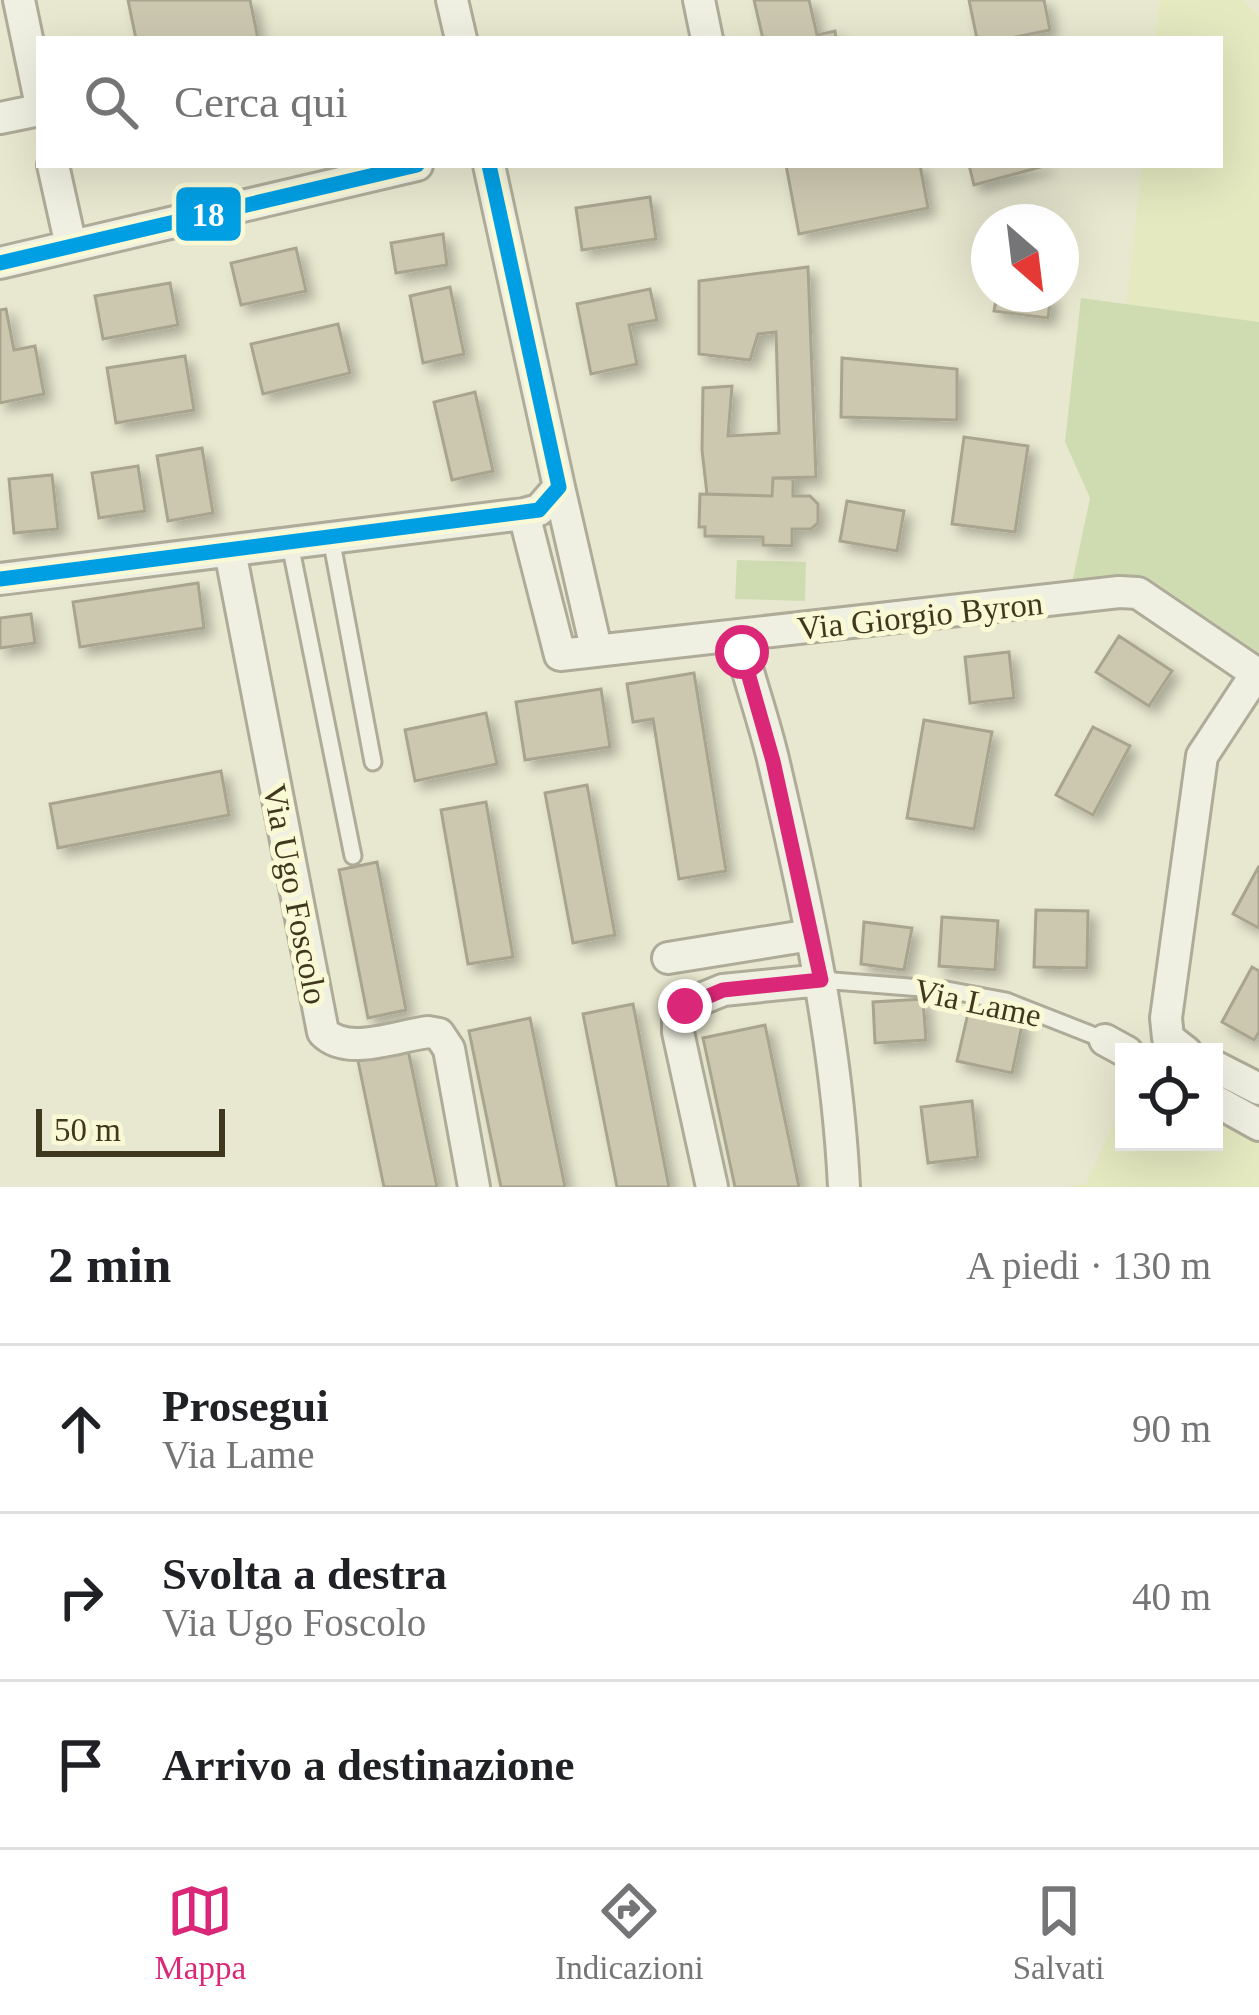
<!DOCTYPE html>
<html lang="it">
<meta charset="utf-8">
<style>
body{margin:0;font-family:Georgia,serif;background:#f6f6f6;color:#202124}
.controls{position:absolute;right:36px;bottom:36px;display:grid;overflow:hidden;border-radius:0px;box-shadow:0 12px 48px #0002}
.controls button{width:108px;height:108px;display:grid;place-items:center;padding:0;border:0;border-bottom:3px solid #e0e0e0;background:#fff;color:#202124;font:60px sans-serif}
.compass{position:absolute;left:971px;top:204px;width:108px;height:108px;border-radius:50%;background:#fff;box-shadow:0 12px 48px #0002;rotate:152deg}
.scale{position:absolute;left:36px;bottom:30px;width:189px;box-sizing:border-box;padding-left:12px;border:6px solid #3f381e;border-top:0;font-size:33px;line-height:42px;white-space:nowrap;color:#3f381e;-webkit-text-stroke:9px #f9f9d6;paint-order:stroke}
.stop{position:absolute;width:36px;height:36px;margin:-27px;border:9px solid #db2777;border-radius:50%;background:#fff}
.stop.end{background:#db2777;border-color:#fff;box-shadow:0 3px 12px #0008}
.list{margin:0;padding:0;list-style:none}
h2{display:flex;justify-content:space-between;align-items:center;height:156px;margin:0;padding:0 48px;font-size:51px}
h2 small{font-size:39px;font-weight:400;color:#757577}
.list li{display:grid;grid-template-columns:78px 1fr auto;gap:36px;align-items:center;box-sizing:border-box;height:168px;padding:0 48px;border-top:3px solid #e0e0e0}
.list b{display:block;font-size:45px;white-space:nowrap}
.list p{margin:0;font-size:39px;white-space:nowrap;color:#757577}
.list em{font-size:39px;font-style:normal;color:#757577}
.icon{flex:none;width:66px;height:66px;fill:none;stroke:currentColor;stroke-width:2;stroke-linecap:round;stroke-linejoin:round}
.map{position:relative;flex:none;width:1259px;height:1187px;overflow:hidden}
.search{position:absolute;background:#fff;box-shadow:0 12px 48px #0002;left:36px;right:36px;top:36px;height:132px;display:flex;align-items:center;gap:30px;box-sizing:border-box;padding:0 42px;border-radius:0px;color:#757577;font-size:45px}
.sheet{height:660px;background:#fff}
nav{display:flex;justify-content:space-around;align-items:center;box-sizing:border-box;height:168px;border-top:3px solid #e0e0e0;background:#fff;font-size:33px;color:#757577}
nav a{display:grid;justify-items:center;gap:6px}
nav .on{color:#db2777}
.map>svg:first-child{display:block}
</style>
<div class="map">
<svg width="1259" height="1187" viewBox="0 0 1259 1187">
<defs>
<filter id="shadow"><feDropShadow dx="7" dy="7" stdDeviation="6" flood-color="#0004"/></filter>
</defs>
<rect width="100%" height="100%" fill="#e8e8d0"/>
<!-- farmland -->
<path fill="#e4e9c0" d="M1160 0H1242L1259 16V530L1121 353 1142 165H1220V39H1155Z
M1124 1099V1142H1214V1106L1259 1132V1187H1065L1087 1183Z"/>
<!-- green -->
<path fill="#cfdcb1" d="M1081 298 1259 322V653L1147 577 1072 583 1090 498 1065 442Z
M737 560 806 562 805 601 735 599Z"/>
<!-- building -->
<path fill="#ccc8b0" stroke="#a9a48e" stroke-width="3" filter="url(#shadow)" d="M128 0H250L258 39H136Z
M754 0H809L817 35 835 31 836 39H763Z
M969 0H1044L1050 30 1006 39H977Z
M786 165H920L928 208 799 234Z
M969 165H1048L974 185Z
M650 197 656 239 582 250 576 208Z
M443 234 447 265 396 273 391 243Z
M296 248 306 291 241 305 231 263Z
M808 267 816 477 773 478 772 496 707 494 702 450 703 388 732 386 728 436 779 433 776 332 758 334 750 360 699 354V281Z
M170 283 178 325 103 339 95 296Z
M450 287 464 354 423 363 410 296Z
M650 289 657 320 629 325 637 364 591 374 577 304Z
M997 294H1051L1048 318 994 311Z
M6 309 14 350 35 346 44 394 0 403V310Z
M338 324 350 373 263 394 251 344Z
M185 356 194 410 116 423 107 368Z
M842 358 957 369V420L841 417Z
M475 392 493 471 452 480 434 402Z
M964 437 1028 446 1015 532 952 524Z
M202 448 213 513 168 521 157 456Z
M138 466 145 511 99 518 92 473Z
M52 475 58 529 14 533 9 479Z
M773 478 793 479V496H810L818 504V523L811 529H792V546L763 545V537L705 536V527H699L700 494 772 496Z
M847 501 904 511 897 551 840 541Z
M198 583 204 628 80 647 73 602Z
M31 614 35 643 0 648V618Z
M1119 636 1172 671 1149 706 1096 672Z
M1009 652 1014 698 970 703 965 657Z
M694 673 726 871 679 879 653 719 633 722 627 684Z
M601 689 610 747 525 760 516 702Z
M486 713 497 764 415 781 405 730Z
M924 720 992 732 974 829 907 818Z
M1093 727 1130 746 1093 815 1056 795Z
M221 771 229 815 58 848 50 804Z
M587 785 615 935 573 943 545 793Z
M486 802 513 957 468 964 441 810Z
M377 862 406 1010 368 1018 339 870Z
M1259 866V928L1233 914Z
M1036 910 1088 911 1087 968 1034 967Z
M942 917 998 921 995 970 939 966Z
M864 922 912 928 904 970 861 964Z
M1252 967 1259 971V1032L1254 1040 1222 1022Z
M923 999 926 1040 875 1043 873 1002Z
M633 1004 669 1187H617L583 1014Z
M969 1009 1023 1021 1012 1073 957 1061Z
M530 1018 565 1187H501L469 1031Z
M765 1025 799 1187H735L703 1038Z
M408 1050 437 1187H384L358 1061Z
M972 1101 978 1157 928 1163 921 1107Z"/>
<g fill="none" stroke-linecap="round" stroke-linejoin="round">
<!-- service casing -->
<g stroke="#aeac98" stroke-width="21">
<path id="service" d="M331 538 373 762
M290 544 353 856
M821 980 947 990 1006 1001 1105 1040"/>
</g>
<!-- minor casing -->
<g stroke="#aeac98" stroke-width="36">
<path id="minor" d="M19 0 39 96
M452 0 461 39
M699 0 707 39
M0 118 39 110
M53 165 71 246
M0 263 417 165
M559 487 596 648
M524 514 560 655 1119 592 1138 593 1259 675
M230 551 323 1032C347 1057 396 1036 428 1032L439 1034 449 1049 474 1187
M0 579 524 514 539 510 559 487 489 165
M738 635C748 676 763 717 773 759 806 900 837 1042 844 1187
M668 958 811 935
M1105 1040 1127 1052
M1186 1052 1168 1038 1166 1018 1202 756 1256 674
M1214 1066 1259 1089
M1214 1100 1259 1125
M712 1187 678 1032V1018L684 1006 723 990 821 980"/>
</g>
<!-- service -->
<use href="#service" stroke="#f0f0e2" stroke-width="15"/>
<!-- minor -->
<use href="#minor" stroke="#f0f0e2" stroke-width="30"/>
<!-- bus-1 casing -->
<g stroke="#f9f9d6" stroke-width="24">
<path id="bus-1" d="M0 263 417 165
M0 579 539 510 559 487 489 165"/>
</g>
<!-- bus-1 -->
<use href="#bus-1" stroke="#009fe3" stroke-width="15"/>
</g>
<g fill="none" stroke-linecap="round" stroke-linejoin="round">
<!-- route -->
<path stroke="#db2777" stroke-width="15" d="M685 1006 723 990 821 980 773 761 742 652"/>
</g>
<g text-anchor="middle" stroke-width="10" stroke-linejoin="round" paint-order="stroke">
<!-- street labels -->
<g font-size="33" fill="#3f381e" stroke="#f9f9d6">
<text transform="translate(920 615) rotate(-6)" y="12">Via Giorgio Byron</text>
<text transform="translate(296 894) rotate(79)" y="12">Via Ugo Foscolo</text>
<text transform="translate(978 1002) rotate(12)" y="12">Via Lame</text>
</g>
</g>
<rect stroke="#f9f9d6" stroke-width="4.5" x="174" y="185" width="69" height="58" rx="12" fill="#009fe3"/>
<g font-size="33" text-anchor="middle" font-weight="bold" fill="#fff">
<text x="208" y="226">18</text>
</g>
</svg>
<div class="controls">
<button><svg class="icon" aria-label="locate" viewBox="0 0 24 24"><circle cx="12" cy="12" r="6"/><path d="M12 2v4M12 18v4M2 12h4M18 12h4"/></svg></button>
</div>
<svg class="compass" viewBox="-18 -18 36 36"><path d="M0-13l5 13h-10z" fill="#e53935"/><path d="M0 13l5-13h-10z" fill="#757577"/></svg>
<div class="scale">50 m</div>
<div class="stop" style="left:742px;top:652px"></div>
<div class="stop end" style="left:685px;top:1006px"></div>
<div class="search"><svg class="icon" aria-label="search" viewBox="0 0 24 24"><circle cx="10" cy="10" r="6"/><path d="M15 15l6 6"/></svg>Cerca qui</div>
</div>
<section class="sheet">
<h2>2 min<small>A piedi · 130 m</small></h2>
<ul class="list">
<li><svg class="icon" aria-label="ahead" viewBox="0 0 24 24"><path d="M12 20V5M6 11l6-6 6 6"/></svg><div><b>Prosegui</b><p>Via Lame</p></div><em>90 m</em></li>
<li><svg class="icon" aria-label="right" viewBox="0 0 24 24"><path d="M7 20v-9h11M14 6l5 5-5 5"/></svg><div><b>Svolta a destra</b><p>Via Ugo Foscolo</p></div><em>40 m</em></li>
<li><svg class="icon" aria-label="arrive" viewBox="0 0 24 24"><path d="M6 21V4h12l-3 4 3 4H6"/></svg><div><b>Arrivo a destinazione</b></div></li>
</ul>
</section>
<nav>
<a class="on"><svg class="icon" aria-label="map" viewBox="0 0 24 24"><path d="M3 6l6-2 6 2 6-2v14l-6 2-6-2-6 2zM9 4v14M15 6v14"/></svg>Mappa</a>
<a><svg class="icon" aria-label="directions" viewBox="0 0 24 24"><path d="M12 3l9 9-9 9-9-9zM9 14v-3h6M13 9l2 2-2 2"/></svg>Indicazioni</a>
<a><svg class="icon" aria-label="saved" viewBox="0 0 24 24"><path d="M7 4h10v16l-5-4-5 4z"/></svg>Salvati</a>
</nav>
